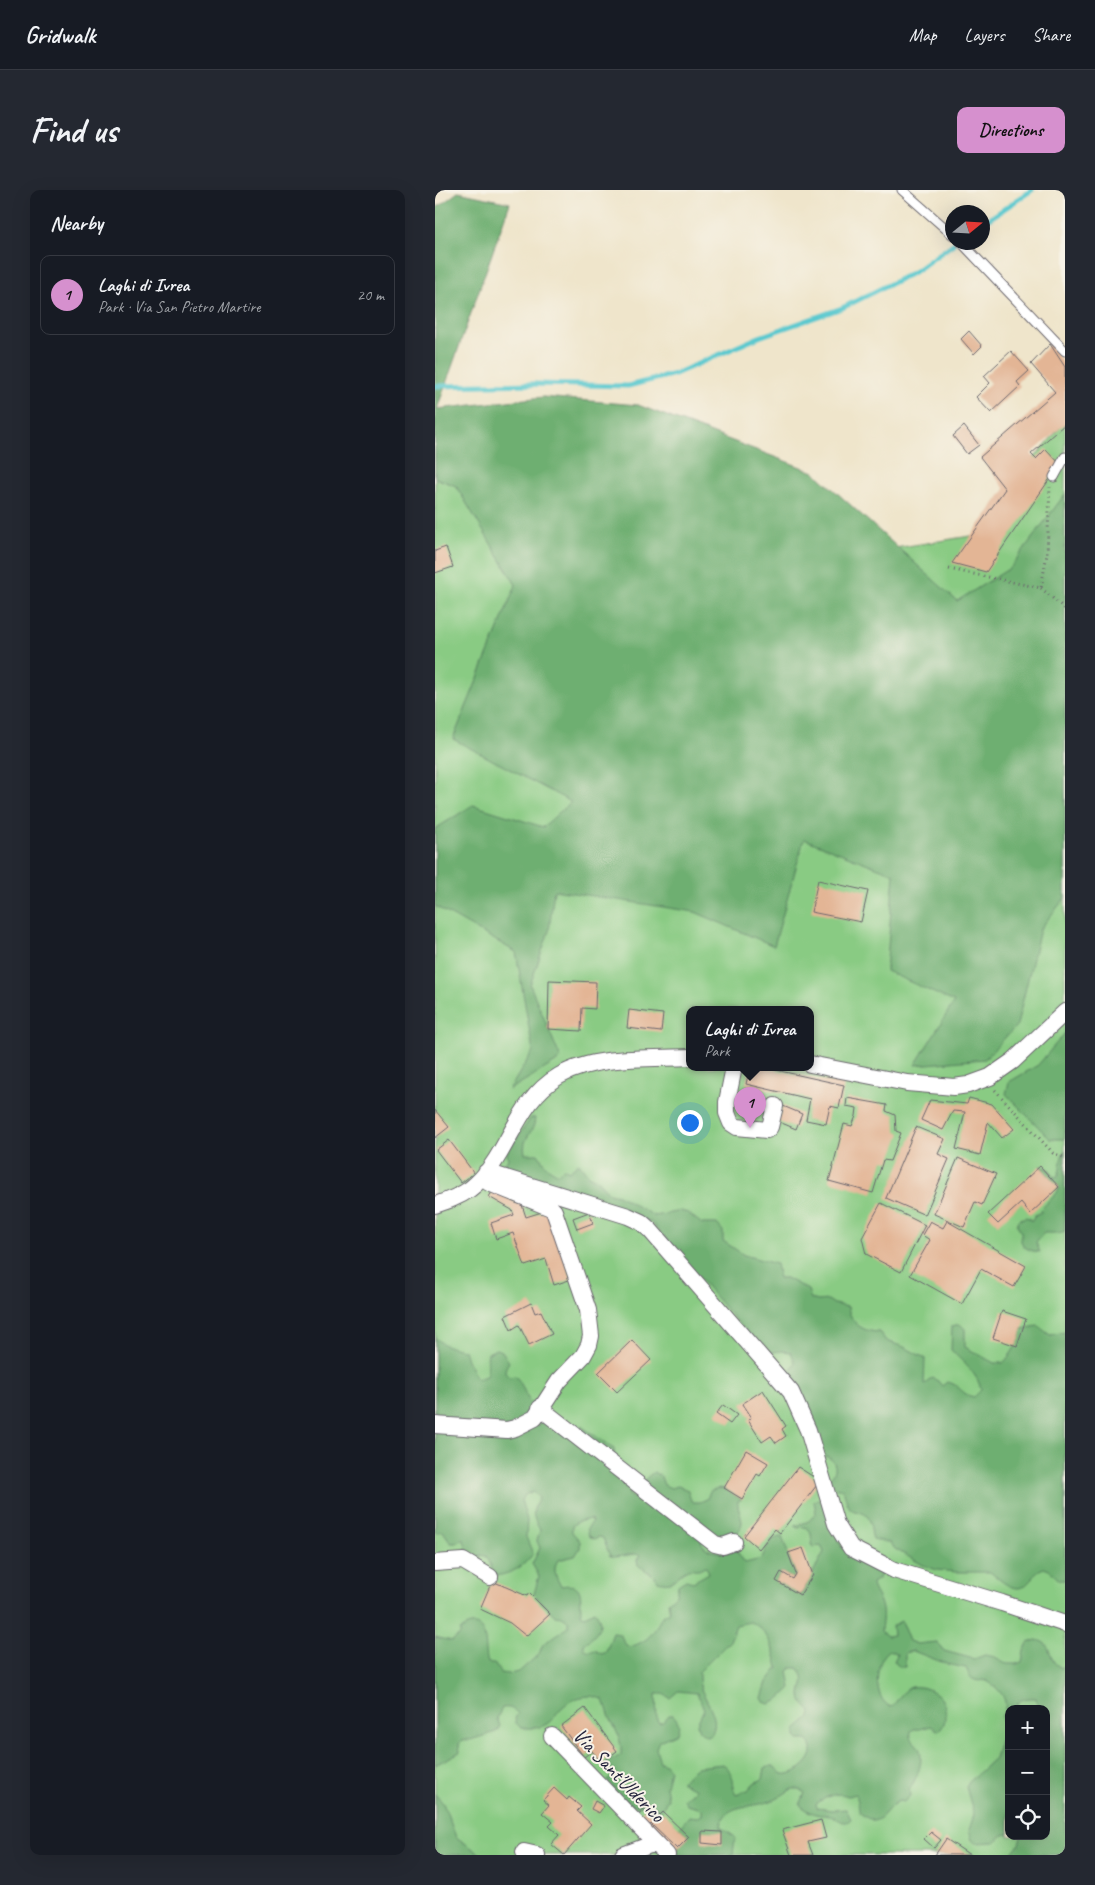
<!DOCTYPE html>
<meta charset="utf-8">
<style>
body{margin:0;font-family:Caveat,sans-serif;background:#242831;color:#f1f3f6}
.controls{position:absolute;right:15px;bottom:15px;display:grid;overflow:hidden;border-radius:10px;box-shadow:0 5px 20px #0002}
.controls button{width:45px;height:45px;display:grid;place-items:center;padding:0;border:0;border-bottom:1px solid #363941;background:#171b24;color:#f1f3f6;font:25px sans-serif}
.compass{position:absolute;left:510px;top:15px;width:45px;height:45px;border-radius:50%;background:#171b24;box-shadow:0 5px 20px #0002;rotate:72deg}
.you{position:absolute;left:254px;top:932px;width:18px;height:18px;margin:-12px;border:4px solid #fff;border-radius:50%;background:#1a73e8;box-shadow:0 0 0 8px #1a73e833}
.badge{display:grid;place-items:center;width:32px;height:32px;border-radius:50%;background:#d690ce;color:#111;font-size:16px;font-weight:700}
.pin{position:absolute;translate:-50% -41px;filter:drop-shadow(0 1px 2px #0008)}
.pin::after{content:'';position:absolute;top:26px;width:18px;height:15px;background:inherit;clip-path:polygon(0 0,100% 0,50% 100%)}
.popup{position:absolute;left:251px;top:816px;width:128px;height:65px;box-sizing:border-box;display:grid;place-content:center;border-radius:10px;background:#171b24;filter:drop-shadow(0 1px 4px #0005);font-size:16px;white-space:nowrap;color:#9ea1a6}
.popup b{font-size:19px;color:#f1f3f6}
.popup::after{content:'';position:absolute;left:50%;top:100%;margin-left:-10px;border:10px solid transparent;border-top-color:#171b24}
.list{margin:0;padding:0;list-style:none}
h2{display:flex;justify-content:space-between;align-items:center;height:65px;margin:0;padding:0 20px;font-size:21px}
h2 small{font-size:16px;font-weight:400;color:#9ea1a6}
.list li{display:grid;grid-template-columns:32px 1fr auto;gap:15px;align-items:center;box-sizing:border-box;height:80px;margin:0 10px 10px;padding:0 10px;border:1px solid #363941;border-radius:10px}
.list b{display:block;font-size:19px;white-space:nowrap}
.list p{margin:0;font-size:16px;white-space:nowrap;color:#9ea1a6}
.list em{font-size:16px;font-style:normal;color:#9ea1a6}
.icon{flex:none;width:28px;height:28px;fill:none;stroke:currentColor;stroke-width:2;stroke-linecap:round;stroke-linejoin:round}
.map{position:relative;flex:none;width:630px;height:1665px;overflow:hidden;border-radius:10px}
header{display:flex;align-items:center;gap:30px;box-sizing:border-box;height:70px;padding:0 25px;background:#171b24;border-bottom:1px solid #363941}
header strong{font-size:24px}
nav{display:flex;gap:28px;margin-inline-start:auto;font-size:18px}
.intro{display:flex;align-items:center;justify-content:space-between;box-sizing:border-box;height:120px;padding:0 30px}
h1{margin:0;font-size:35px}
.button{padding:12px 22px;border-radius:10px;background:#d690ce;color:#111;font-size:18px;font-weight:700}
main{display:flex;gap:30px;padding:0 30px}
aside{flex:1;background:#171b24;border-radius:10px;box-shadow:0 5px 20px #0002}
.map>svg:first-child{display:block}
</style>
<header>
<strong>Gridwalk</strong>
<nav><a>Map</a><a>Layers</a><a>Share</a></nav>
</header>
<div class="intro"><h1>Find us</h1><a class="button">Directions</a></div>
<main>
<aside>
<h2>Nearby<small></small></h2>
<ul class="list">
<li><span class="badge">1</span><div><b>Laghi di Ivrea</b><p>Park · Via San Pietro Martire</p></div><em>20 m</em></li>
</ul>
</aside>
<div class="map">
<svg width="630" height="1665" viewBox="0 0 630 1665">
<rect width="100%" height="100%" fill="#f7f3e8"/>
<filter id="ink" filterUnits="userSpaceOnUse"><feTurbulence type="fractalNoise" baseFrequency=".02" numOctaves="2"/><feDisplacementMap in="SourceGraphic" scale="10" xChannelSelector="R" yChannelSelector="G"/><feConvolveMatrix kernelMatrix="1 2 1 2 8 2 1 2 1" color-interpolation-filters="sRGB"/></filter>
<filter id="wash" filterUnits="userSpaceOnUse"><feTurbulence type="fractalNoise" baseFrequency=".0096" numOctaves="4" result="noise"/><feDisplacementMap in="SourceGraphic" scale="20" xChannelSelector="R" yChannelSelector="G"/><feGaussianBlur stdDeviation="1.12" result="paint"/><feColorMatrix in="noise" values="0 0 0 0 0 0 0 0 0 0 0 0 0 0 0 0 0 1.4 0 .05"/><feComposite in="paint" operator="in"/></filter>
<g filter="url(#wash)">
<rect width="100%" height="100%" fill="#efe5cb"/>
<!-- green -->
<path fill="#89cb83" stroke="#56765f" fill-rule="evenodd" d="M0 232 460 358 548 344 594 274 630 232V1665H0ZM255 819H375V877H255ZM574 1519H611V1646H574Z"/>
<!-- forest -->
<path fill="#6eaf71" stroke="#486856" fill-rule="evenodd" d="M23 2 75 13 2 219 108 207 203 215 379 282 522 411 575 378 630 304V708L605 739 582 835 550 869 480 875 519 812 451 781 459 684 369 649 339 756 260 722 119 700 114 741 95 795 126 869 74 900 98 861 81 762 0 716V639L38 615 108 637 136 612 18 549 81 395 21 296 0 288V19Z
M630 843V949H615L571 904 574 892 603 875Z
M96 928H100C100 943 86 947 90 964H103L112 977 123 984 129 978 134 981 144 973 153 985 161 989 174 1003 183 1005 219 1026 246 1021 253 1023 267 1034H282L288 1041V1051L309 1065 341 1074 344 1088H351L373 1100 376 1109 383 1111 393 1110 399 1114 413 1117C416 1134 428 1142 445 1142L451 1151 469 1157 490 1168 489 1195 497 1188 503 1191 507 1196 512 1192C525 1194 526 1205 539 1207L546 1200C543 1183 527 1172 516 1160L517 1136 525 1134 530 1139V1157L559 1173H568C578 1163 583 1153 587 1139L603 1136 615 1145 630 1142V1390H624L614 1380 609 1378C600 1381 600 1385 594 1392 581 1407 566 1390 555 1382H521L502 1380 488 1375 460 1359 455 1353 438 1349C435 1342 437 1331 432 1326 428 1321 419 1323 415 1318 411 1313 410 1304 408 1299H402L397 1295 394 1288C406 1279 399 1267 386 1265L351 1187 355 1184 360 1172 356 1162 347 1161 329 1163 216 1032 66 980 73 969 72 962Z
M630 960V1041L623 1043H609L601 1052 605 1062 597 1061 589 1057 586 1051V1042L582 1035 584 1030 590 1027 594 1028 596 1031 600 1025 606 1022 605 1020 622 1003 624 997 605 976 614 979 619 987 623 986C627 977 624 968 630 960Z
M0 1147C8 1156 17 1158 29 1160L32 1170 42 1189 51 1186C54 1178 51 1171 53 1163L61 1159 67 1161 74 1172C70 1178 68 1182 74 1187L80 1186C88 1193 88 1202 94 1210 105 1221 121 1230 134 1239L146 1236 179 1259 180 1274 195 1294 194 1305 202 1310 207 1307C207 1294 207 1290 219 1282L226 1287 229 1295 236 1298 243 1296 253 1300 255 1308 258 1312H265L272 1309 275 1301C288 1294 296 1302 307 1309L303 1311C302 1318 306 1324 307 1332 307 1345 291 1348 281 1347L269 1335C257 1361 281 1366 301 1360L310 1373 326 1369C332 1359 334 1347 347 1347L361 1384 358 1389 346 1382 341 1391 366 1405 389 1362 386 1356 379 1357 376 1355C377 1348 377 1341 371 1337L362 1338 360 1336 374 1331 381 1323 379 1311 387 1308 407 1358 448 1382 443 1389 437 1393C437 1400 442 1404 445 1412 449 1422 447 1431 446 1441L452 1446 458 1445 457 1436 466 1431 474 1451 482 1454 502 1452 509 1461 539 1469 550 1465 560 1467 573 1474H581L587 1472 589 1461 593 1453 601 1450C621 1453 610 1471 627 1478L630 1475V1665H575L584 1654 586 1646H611V1519H599L602 1516 601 1508C591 1508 583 1508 580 1519H574V1529L568 1532 566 1527C577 1512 565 1499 552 1491 548 1489 544 1492 540 1490 535 1489 533 1482 531 1478L512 1474 478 1461 470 1463V1477H464L459 1471 462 1465 461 1463 455 1460C439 1470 437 1509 456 1517L458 1516C463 1509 466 1503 474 1498 481 1494 497 1499 503 1505 513 1514 513 1533 504 1541L496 1536 485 1539H479L476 1541C474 1550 481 1552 484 1558 490 1572 481 1589 474 1600L475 1606 469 1612 464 1611C452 1617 450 1628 439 1631 415 1621 429 1620 420 1604L413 1606C401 1601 391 1607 381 1614L382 1618 398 1620 411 1619 416 1629C408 1637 403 1627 395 1625 389 1624 393 1625 387 1625 379 1625 371 1620 365 1615L370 1603 363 1599H357C348 1604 343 1609 333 1612 316 1618 288 1613 286 1637L300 1647 298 1665H242V1659L254 1647 244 1638 254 1626 263 1627 267 1625V1619L252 1615 249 1609 261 1599 247 1593V1590L262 1577 288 1574C301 1583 294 1592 301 1604L313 1600 319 1593 328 1589 330 1578 333 1576H339C341 1579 344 1583 348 1584 359 1587 389 1566 372 1550H364L361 1547V1540L375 1528 376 1522C373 1518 370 1517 368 1513 361 1499 376 1492 363 1478H357L353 1481 356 1498 342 1511 334 1514 329 1512 327 1508 332 1492 343 1478C339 1460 333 1439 315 1432L301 1435 295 1451 264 1482C264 1488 264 1493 266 1499 272 1513 286 1529 276 1545L271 1546 264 1541 262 1534 269 1519 262 1503 243 1501 235 1508 228 1504H221L222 1530 224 1533 228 1532 234 1525H238C244 1531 245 1536 242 1543L224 1551 221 1558 225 1572 230 1574 235 1580 231 1596 233 1608 227 1620 222 1622 214 1614C192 1619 188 1609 175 1594L173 1591 179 1584V1580L171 1576 173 1572 186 1565C187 1551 182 1542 176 1530 173 1524 172 1517 169 1510 157 1503 139 1506 129 1516 121 1522 119 1530 110 1535 102 1539 94 1538 86 1538L81 1533 80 1528 83 1524C78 1518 74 1517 67 1518L62 1528 65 1536 61 1542 35 1550H27L24 1554 25 1562 0 1575V1447L17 1451 25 1445V1441C30 1437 34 1434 40 1435 54 1438 49 1463 53 1473H59L65 1483 74 1484 84 1482 104 1464 108 1454 133 1437V1431L127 1427 120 1426 99 1404 104 1386 97 1374 105 1358 102 1351 105 1340C97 1326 96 1322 104 1308L98 1302 91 1304 86 1310 92 1330 91 1347 98 1364C87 1378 79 1382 62 1386 55 1378 57 1375 51 1366L45 1365V1370L41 1373C25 1362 35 1361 28 1349L21 1353H16L8 1341 0 1343ZM155 1329 158 1331 152 1338 154 1346 159 1349 164 1347 168 1348 175 1366C185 1369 196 1362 205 1365L202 1370 203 1375 216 1384 223 1391C241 1396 239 1386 251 1380 256 1377 259 1380 263 1379 266 1379 268 1376 271 1376L274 1383 258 1392 251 1390 243 1395 241 1405 233 1412 235 1422 227 1426C218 1444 215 1450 195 1457L190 1454 185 1444 178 1443 171 1462 167 1464 160 1460 154 1462 149 1459V1454C162 1445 171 1435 160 1421L149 1426 146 1424C145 1405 150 1392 126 1396 121 1388 117 1379 123 1370L140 1366 145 1358V1351L137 1342V1336L142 1332Z
M574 1544V1644L568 1645 560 1652 540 1653 537 1650 534 1640 539 1625 531 1597 534 1592 560 1568 566 1548Z
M0 1604 8 1613 21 1647 47 1665H0Z"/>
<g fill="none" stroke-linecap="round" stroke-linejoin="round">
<!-- stream -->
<path stroke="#5cc9cf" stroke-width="5" d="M548 33 597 0
M0 196 100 194 193 196 240 184 324 147 407 118 479 82 518 54"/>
</g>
<g id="blocks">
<!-- building -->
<path fill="#e3b595" d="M534 141 547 156 539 164 526 149Z
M615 154 630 177V234L596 264 601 269 611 259 625 274 551 382 517 373 570 299 545 267 620 202 596 174Z
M576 161 594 181 582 192 585 196 556 223 541 207 555 193 549 186Z
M529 236 544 255 532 264 518 246Z
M11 357 18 377 0 383V361Z
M383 690 433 701 426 732 376 722Z
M114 790 161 792 160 819 147 818 146 841 113 839Z
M194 820 228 824 226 842 192 838Z
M315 877H327L409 895 404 918 395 916 391 934 371 930 375 909 311 894Z
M412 908 452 915 451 921 460 925 461 941 466 943 455 971 448 970 438 1003 394 991 409 934 417 936 421 926 422 918 411 916Z
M534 908 557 914 579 939 567 948 553 932 545 965 521 959 530 922 518 921 508 940 486 930 495 910 532 914Z
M348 916 367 924 361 939 342 931Z
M0 920 14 937 0 948Z
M481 937 510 949 503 964 514 969 490 1025 451 1008Z
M14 950 39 983 26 993 1 960Z
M523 968 561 984 547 1015 540 1012 529 1037 499 1024Z
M605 976 624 997 595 1024 586 1013 563 1034 553 1024Z
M58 1000 82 1013 86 1012 91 1027 113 1020 137 1089 119 1095 111 1069 90 1076 78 1043 61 1049 56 1033 79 1025 77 1020 54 1007Z
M446 1013 490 1035 466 1082 431 1064 427 1048Z
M154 1022 158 1033 142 1039 138 1028Z
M495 1031 508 1038 512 1031 591 1076 579 1097 546 1079 527 1114 475 1085 495 1050 487 1045Z
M96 1113 100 1123 106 1121 117 1144 94 1155 84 1135 76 1140 70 1126Z
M567 1121 591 1129 582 1156 558 1148Z
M197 1150 216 1170 182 1202 163 1183Z
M328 1200 351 1236 347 1239 351 1246 341 1253 336 1246 327 1252 313 1230 316 1228 307 1214Z
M288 1215 302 1225 295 1234 281 1224Z
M311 1260 333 1273 325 1286 322 1284 307 1309 289 1298Z
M363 1277 385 1291 345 1343 340 1339 324 1359 309 1346Z
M368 1358 378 1385 365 1405 341 1391 346 1382 358 1389 361 1384 353 1363Z
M57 1391 92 1406 94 1403 115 1424 91 1446 75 1433 45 1419Z
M150 1518 182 1561 166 1573 157 1561 149 1567 126 1536Z
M119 1598 132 1610 134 1607 146 1617 142 1621 156 1634 129 1665 116 1654 124 1645 114 1636 118 1632 107 1623 114 1615 108 1610Z
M160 1611 169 1616 164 1623 156 1619Z
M214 1614 225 1625 228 1622 254 1647 242 1659 216 1634 213 1638 202 1627Z
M386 1630 391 1648 373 1652 378 1665H356L347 1640Z
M267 1641 287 1642V1655L267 1653Z
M496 1642 506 1650 499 1658 489 1649Z
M511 1649 535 1665H500Z"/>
</g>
</g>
<g filter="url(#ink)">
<use href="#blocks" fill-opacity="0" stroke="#6a666d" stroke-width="1"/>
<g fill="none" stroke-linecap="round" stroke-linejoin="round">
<!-- lane casing -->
<g stroke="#6a666d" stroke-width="11">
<path id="lane" d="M467 0 518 45
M526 52 630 161
M619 287 630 267"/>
</g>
<!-- street casing -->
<g stroke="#6a666d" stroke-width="18">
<path id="street" d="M375 874 472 893 519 897 533 895 555 887 578 871 630 822
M299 877 292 912V923L296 933 302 937 332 940 335 937 340 916
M51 982 193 1026 206 1032 215 1040 356 1202 373 1240 401 1334 416 1358 459 1380 567 1413 630 1434
M0 1015C12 1011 24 1007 35 999 74 969 78 913 124 886 160 865 214 869 255 867
M105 1218 280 1354 288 1356 299 1352
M0 1235 72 1240 80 1238 100 1228 124 1191 148 1166 154 1155 156 1146 153 1120 119 1021 116 1018 54 993
M0 1373 28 1371 55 1387
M117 1546 232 1665
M89 1662 102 1665
M188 1665 220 1653"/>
</g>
<!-- path -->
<path stroke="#6a666d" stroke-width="3" stroke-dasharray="1 4" stroke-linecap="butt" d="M514 379 606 398 612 364 615 297
M606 398 630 419
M560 900 618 963 630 968"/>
<!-- lane -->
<use href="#lane" stroke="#fff" stroke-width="9"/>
<!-- street -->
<use href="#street" stroke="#fff" stroke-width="16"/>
</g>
</g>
<g text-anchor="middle" stroke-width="4" stroke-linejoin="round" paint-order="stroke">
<!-- street labels -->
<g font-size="21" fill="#22223b" stroke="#f7f3e8">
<text transform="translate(184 1585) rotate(46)" y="7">Via Sant'Ulderico</text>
</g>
</g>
</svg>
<div class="controls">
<button>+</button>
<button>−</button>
<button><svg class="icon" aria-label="locate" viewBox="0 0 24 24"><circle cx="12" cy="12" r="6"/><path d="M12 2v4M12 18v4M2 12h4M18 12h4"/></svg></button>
</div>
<svg class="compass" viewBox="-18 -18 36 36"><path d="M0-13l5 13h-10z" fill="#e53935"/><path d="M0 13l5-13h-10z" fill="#9ea1a6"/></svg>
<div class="you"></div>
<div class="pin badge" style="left:315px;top:938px">1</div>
<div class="popup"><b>Laghi di Ivrea</b>Park</div>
</div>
</main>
